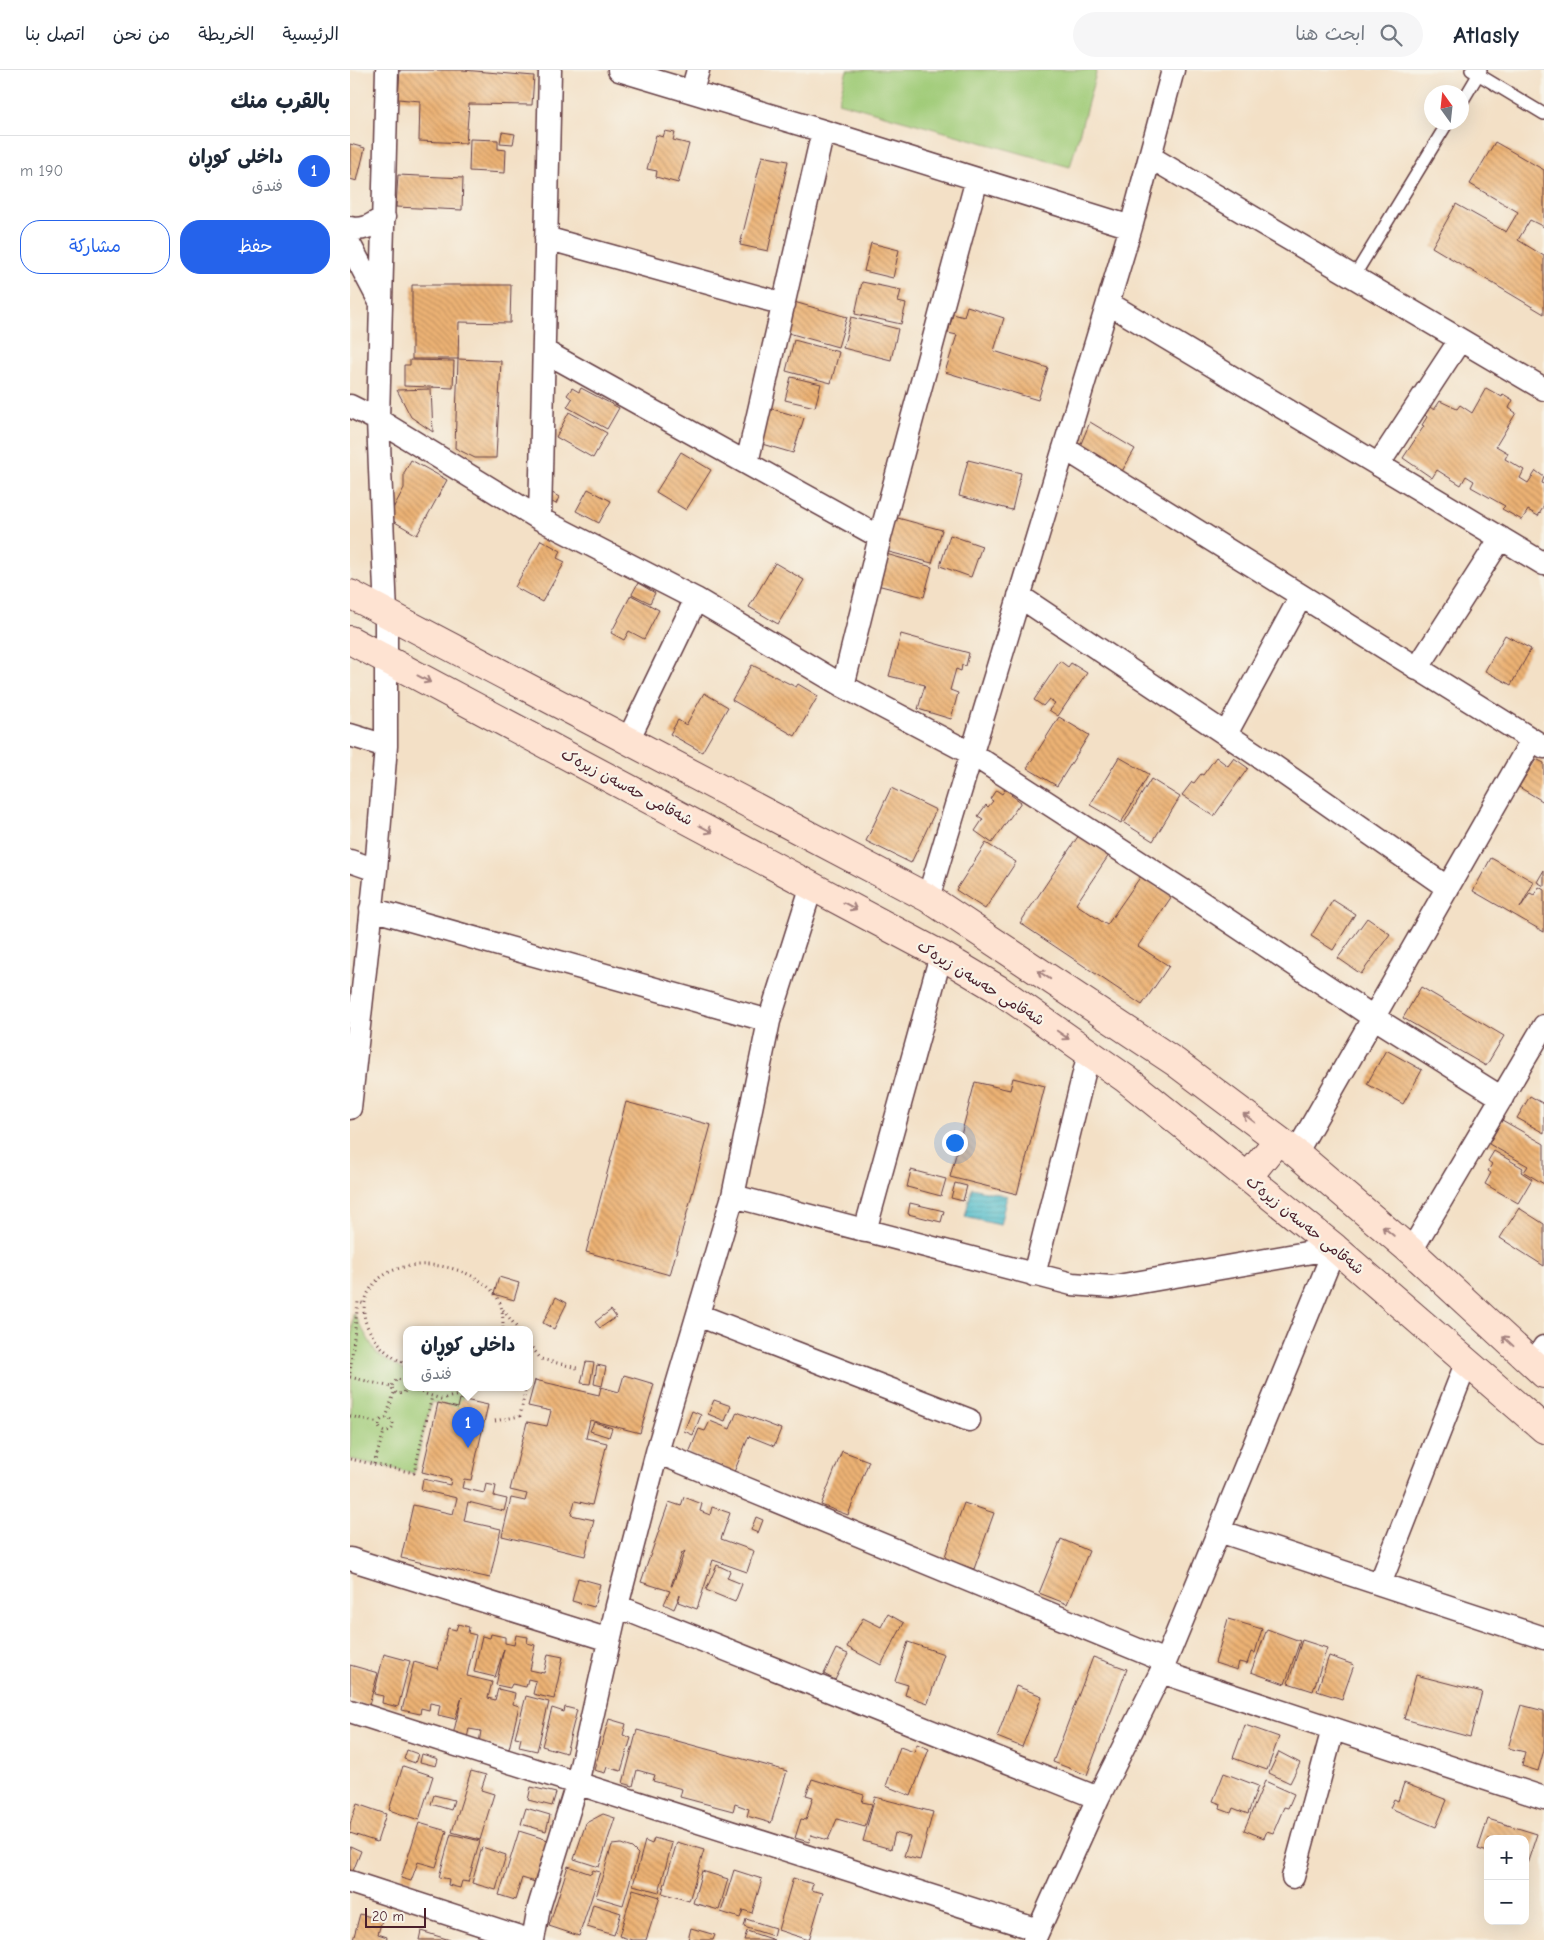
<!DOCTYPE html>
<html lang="ar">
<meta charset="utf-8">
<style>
body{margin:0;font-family:"Comic Neue","Playpen Sans Arabic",sans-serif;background:#f6f6f7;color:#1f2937;direction:rtl}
.controls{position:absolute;right:15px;bottom:15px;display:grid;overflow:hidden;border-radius:10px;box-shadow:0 5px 20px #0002}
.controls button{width:45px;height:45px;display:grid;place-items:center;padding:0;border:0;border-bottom:1px solid #e0e1e3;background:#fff;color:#1f2937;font:25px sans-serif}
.compass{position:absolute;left:1074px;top:15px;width:45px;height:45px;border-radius:50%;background:#fff;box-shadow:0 5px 20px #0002;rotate:345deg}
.scale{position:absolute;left:15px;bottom:12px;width:61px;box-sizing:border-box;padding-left:5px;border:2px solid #4a1f2b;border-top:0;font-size:14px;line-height:18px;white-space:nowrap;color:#4a1f2b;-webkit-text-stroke:4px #f7f3e8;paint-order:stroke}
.you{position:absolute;left:604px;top:1072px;width:18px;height:18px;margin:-12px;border:4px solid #fff;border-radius:50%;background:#1a73e8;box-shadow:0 0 0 8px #1a73e833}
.badge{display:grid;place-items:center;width:32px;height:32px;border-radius:50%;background:#2563eb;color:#fff;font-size:16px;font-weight:700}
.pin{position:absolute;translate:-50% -41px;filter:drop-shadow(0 1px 2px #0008)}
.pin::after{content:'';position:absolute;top:26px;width:18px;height:15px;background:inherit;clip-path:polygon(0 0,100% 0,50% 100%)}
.popup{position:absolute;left:53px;top:1256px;width:130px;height:65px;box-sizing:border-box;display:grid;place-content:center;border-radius:10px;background:#fff;filter:drop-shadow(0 1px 4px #0005);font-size:16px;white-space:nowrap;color:#747a83}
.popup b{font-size:19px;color:#1f2937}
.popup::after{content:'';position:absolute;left:50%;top:100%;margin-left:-10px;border:10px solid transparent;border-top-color:#fff}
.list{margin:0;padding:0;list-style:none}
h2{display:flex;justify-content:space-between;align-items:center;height:65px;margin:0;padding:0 20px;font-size:21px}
h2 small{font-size:16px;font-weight:400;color:#747a83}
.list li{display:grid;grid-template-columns:32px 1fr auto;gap:15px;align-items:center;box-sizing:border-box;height:70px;padding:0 20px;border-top:1px solid #e0e1e3}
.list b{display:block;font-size:19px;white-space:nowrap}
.list p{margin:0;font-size:16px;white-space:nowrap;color:#747a83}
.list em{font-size:16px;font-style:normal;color:#747a83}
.actions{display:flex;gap:10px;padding:15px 20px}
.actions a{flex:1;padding:11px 0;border:1px solid #2563eb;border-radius:20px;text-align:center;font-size:18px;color:#2563eb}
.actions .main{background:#2563eb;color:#fff}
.icon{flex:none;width:28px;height:28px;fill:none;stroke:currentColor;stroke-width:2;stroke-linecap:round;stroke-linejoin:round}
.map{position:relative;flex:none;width:1194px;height:1870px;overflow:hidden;direction:ltr}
header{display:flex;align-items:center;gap:30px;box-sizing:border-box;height:70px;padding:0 25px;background:#fff;border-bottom:1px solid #e0e1e3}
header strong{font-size:24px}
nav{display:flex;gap:28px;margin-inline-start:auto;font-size:18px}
.search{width:350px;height:45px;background:#f6f6f7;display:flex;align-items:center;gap:12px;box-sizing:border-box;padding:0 18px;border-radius:28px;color:#747a83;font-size:19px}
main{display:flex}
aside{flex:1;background:#fff}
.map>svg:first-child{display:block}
</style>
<header>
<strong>Atlasly</strong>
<div class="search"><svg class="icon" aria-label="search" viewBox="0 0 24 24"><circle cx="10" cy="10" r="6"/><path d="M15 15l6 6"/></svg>ابحث هنا</div>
<nav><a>الرئيسية</a><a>الخريطة</a><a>من نحن</a><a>اتصل بنا</a></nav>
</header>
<main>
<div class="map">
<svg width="1194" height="1870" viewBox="0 0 1194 1870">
<defs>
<pattern id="water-rules" width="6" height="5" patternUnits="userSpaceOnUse" patternTransform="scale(1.25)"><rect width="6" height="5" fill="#52becc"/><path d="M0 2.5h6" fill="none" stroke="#469aa6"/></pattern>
<pattern id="building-back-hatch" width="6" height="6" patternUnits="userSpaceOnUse" patternTransform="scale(1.25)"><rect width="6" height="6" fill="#ecb274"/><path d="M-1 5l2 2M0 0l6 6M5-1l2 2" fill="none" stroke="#c1905f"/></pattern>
</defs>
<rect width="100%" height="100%" fill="#f7f3e8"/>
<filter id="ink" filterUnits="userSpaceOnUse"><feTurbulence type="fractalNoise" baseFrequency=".02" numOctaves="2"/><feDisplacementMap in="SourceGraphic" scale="10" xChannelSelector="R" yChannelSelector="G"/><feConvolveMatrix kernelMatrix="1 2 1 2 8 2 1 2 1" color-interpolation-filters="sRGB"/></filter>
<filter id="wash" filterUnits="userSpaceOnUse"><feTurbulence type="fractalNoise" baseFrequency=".0096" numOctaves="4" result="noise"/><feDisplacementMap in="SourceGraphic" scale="20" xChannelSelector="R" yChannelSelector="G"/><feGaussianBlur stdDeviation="1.12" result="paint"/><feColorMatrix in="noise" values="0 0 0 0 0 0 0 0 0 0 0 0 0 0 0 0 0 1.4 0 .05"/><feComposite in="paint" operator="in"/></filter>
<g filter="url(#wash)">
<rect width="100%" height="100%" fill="#f3e0c6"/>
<!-- green -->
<path fill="#a1cc79" stroke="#767652" d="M497 0H747L720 97 488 32Z
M3 1243 27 1284 57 1302V1317H118L108 1338 81 1332 64 1403 0 1389Z"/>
<!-- water -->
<path fill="url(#water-rules)" stroke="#4e6e7c" d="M622 1118 657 1126 650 1155 615 1147Z"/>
<g id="blocks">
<!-- building -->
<path fill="url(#building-back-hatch)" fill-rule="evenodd" d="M50 0H113L184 6 182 35 119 34 116 73 69 71 70 31 48 29Z
M315 61 325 63 323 70 339 74 328 113 306 107 307 101 297 99 306 65 313 67Z
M152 62 165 64 163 74 150 73Z
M120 69 148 70V79L156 80 155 103 119 101Z
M1145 72 1194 100V157L1180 150 1168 170 1194 186V244L1082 177 1106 134 1156 162 1168 142 1120 114Z
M0 74 15 78 7 111 0 109Z
M412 86 438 91 418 181 390 175Z
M48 105 113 108 112 140 46 137Z
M521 173 549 180 543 208 514 201Z
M512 212 551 220 548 232 556 234 551 254 505 244Z
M62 215H161L160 253 109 252 108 289H62Z
M444 232 497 247 488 277 435 262Z
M617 236 654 248 644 281 698 298 688 330 595 302 607 265 598 263 603 244 614 247Z
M501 247 548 259 541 290 493 278Z
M444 270 489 282 481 313 436 301Z
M108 289 151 291 146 388H125L105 378Z
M60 290 104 291 103 318 54 316V295H60Z
M441 307 471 314 465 337 435 330Z
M222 318 229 322 231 318 269 338 257 359 217 337 222 329 217 325Z
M1136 318 1152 327 1153 324 1163 330 1159 338 1166 343 1146 376 1158 383 1155 389 1174 400 1170 408 1178 413 1186 401 1194 407 1192 413 1194 414V436L1188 446 1178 440 1172 450 1152 439 1155 436 1121 417 1124 411 1116 406 1111 415 1087 400 1082 408 1053 388 1074 356 1072 355 1077 347 1075 345 1080 337 1084 340 1090 331 1107 339 1110 335 1122 343Z
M81 319 83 362 61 347 47 320Z
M415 337 454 348 443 383 405 372Z
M219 342 257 363 243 388 206 367Z
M740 352 785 379 771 403 730 376Z
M331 382 361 400 336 440 306 422Z
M61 390 97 410 67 465 38 448 54 418V403Z
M618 390 671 403 662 440 609 426Z
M238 419 261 431 249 453 226 441Z
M199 421 209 427 206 434 198 430Z
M544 447 592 460 582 493 535 481Z
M600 465 632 476 621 507 590 496Z
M191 470 211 481 207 488 215 492 192 532 165 517Z
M536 484 582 497 574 527 527 515Z
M425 493 454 510 428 554 399 537Z
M288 513 305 523 300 533 282 524Z
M281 525 309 540 294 569 279 561 274 570 261 563Z
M551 564 619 583 616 596 612 595 611 601 606 599 600 620 608 623 601 649 568 639 575 615 539 606Z
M1155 565 1181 579 1161 615 1135 601Z
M710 591 718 597 721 593 737 603 708 646 699 640 705 633 699 629 693 636 684 630Z
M402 595 446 617 448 614 468 626 445 666 382 630Z
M354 623 378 637 352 682 320 664 328 650 336 655Z
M709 647 739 665 707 716 677 698Z
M769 687 799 704 771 753 740 735Z
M866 687 878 696 884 688 898 698 864 746 832 725 842 712 844 713 851 704 853 705Z
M1186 689 1194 693V732L1169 717Z
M801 709 830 727 803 771 774 753Z
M541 718 586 740 561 793 516 771Z
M656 718 663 723 661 725 671 732 642 773 625 761 633 749 628 746 636 735 638 737 643 731 640 729 646 720 652 724Z
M729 765 759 785 726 834 757 855 791 806 822 826 788 876 819 896 792 935 670 853Z
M636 773 666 792 635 839 606 820Z
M1141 788 1184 812 1170 838 1180 823 1184 825 1189 817 1194 820V862L1123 821Z
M1194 800V816L1187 812Z
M983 830 1005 844 983 880 961 866Z
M1017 848 1040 864 1011 904 988 888Z
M1071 917 1154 966 1136 996 1053 948Z
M1036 980 1072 1000 1053 1034 1017 1014Z
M663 1008 695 1016 667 1124 600 1107 625 1012 660 1020Z
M1180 1026 1194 1034V1063L1167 1048Z
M276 1032 361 1055 320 1205 236 1182Z
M1152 1050 1194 1074V1114L1174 1102 1178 1096 1139 1074Z
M1144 1081 1173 1098 1171 1102 1182 1109 1168 1133 1135 1114 1141 1103 1138 1101 1142 1094 1138 1091Z
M561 1100 596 1109 591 1126 557 1117Z
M605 1113 617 1116 613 1131 601 1128Z
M560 1133 594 1141 591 1152 558 1144Z
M1169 1138 1194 1154V1196L1150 1168Z
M149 1207 169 1213 164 1230 144 1224Z
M206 1227 217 1233 204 1259 193 1253Z
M261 1240 266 1247 250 1258 245 1252Z
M236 1292 244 1293 240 1314 231 1313Z
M247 1295 256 1297 252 1316 244 1314Z
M274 1305 304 1314 290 1363 240 1350 236 1368 257 1373 242 1435 225 1431 221 1445 244 1450 235 1486 152 1466 161 1428 175 1431 177 1424 160 1420 177 1352 197 1356 201 1341 178 1336 185 1310 249 1325 251 1317 269 1322Z
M110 1329 138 1335 121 1410 114 1409 112 1418 134 1423 136 1414 146 1416 144 1426 157 1429 154 1441 118 1432 114 1451 151 1459 140 1508 51 1488 63 1435 103 1444 107 1428 71 1420 73 1409 100 1415 101 1409 72 1402 88 1333 108 1338Z
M364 1330 381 1336 375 1351 358 1344Z
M342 1341 351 1345 343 1365 334 1361Z
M387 1342 431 1359 424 1376 399 1366 384 1402 339 1383 349 1359 355 1361 360 1351 380 1359Z
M244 1352 262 1358 259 1367 240 1361Z
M492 1381 519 1391 498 1445 471 1435Z
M334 1427 352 1434 350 1441 360 1445 362 1437 380 1443 371 1469 404 1481 397 1502 363 1490 347 1539 328 1532 330 1525 324 1539 314 1534 320 1521 291 1512 319 1432 331 1436ZM335 1481 322 1516H321L332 1483Z
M614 1433 644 1443 624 1499 594 1489Z
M406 1447 413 1450 408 1463 401 1460Z
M711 1469 739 1481 717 1534 689 1523Z
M367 1495 380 1501 377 1508 392 1514 385 1532 356 1520Z
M228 1508 250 1514 244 1537 222 1531Z
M538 1544 554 1553 531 1595 497 1577 513 1548 531 1557Z
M878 1549 912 1559 905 1583 901 1582 897 1594 889 1592 887 1600 865 1593Z
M108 1554 119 1557 118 1563 126 1565 117 1606 142 1612 138 1628 145 1630 148 1619 165 1623 163 1634 169 1636 159 1679 129 1673 131 1661 119 1659 117 1668 103 1665 112 1627 105 1649 88 1645 90 1635 80 1633 79 1640 71 1638 70 1644 52 1640 64 1592 88 1599 98 1558 106 1560Z
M917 1559 950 1571 935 1614 901 1602Z
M141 1564 155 1567V1573L164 1575 166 1565 178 1567 177 1573 185 1575 180 1600 194 1603 198 1584 213 1587 204 1629 183 1624 186 1611 178 1609 176 1617 162 1614 160 1618 146 1615 154 1579 145 1607 124 1602 132 1566 140 1568Z
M952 1570 977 1578 963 1621 938 1613Z
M558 1572 594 1584 578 1633 555 1625 558 1615 545 1611Z
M486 1579 498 1584 485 1610 474 1604Z
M34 1584 60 1591 48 1637 32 1633 33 1626 24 1624Z
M979 1586 1004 1595 992 1629 967 1621Z
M743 1587 777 1599 737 1705 703 1692Z
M0 1595 28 1603 19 1635 0 1630Z
M1066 1605 1132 1622 1120 1667 1054 1649Z
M666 1616 692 1626 672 1677 647 1667Z
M176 1626 199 1632 187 1681 169 1677 171 1668 165 1667Z
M1171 1635 1194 1641V1680L1188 1701 1172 1696 1175 1682 1158 1678Z
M215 1637 227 1640 216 1683 192 1676 202 1638 214 1642Z
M259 1649 276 1654 273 1665 281 1668 271 1701 257 1697 255 1703 244 1700Z
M895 1655 929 1667 917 1700 883 1688Z
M287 1660 437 1701 421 1753 397 1746 399 1739 385 1734 383 1741 330 1727 332 1719 303 1711 305 1705 287 1700 283 1716 273 1713Z
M567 1674 579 1679 561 1726 536 1716 550 1677 564 1682Z
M57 1680 68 1684 65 1693 54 1689Z
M929 1682 950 1693 940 1713 919 1703Z
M72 1684 88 1689 86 1696 70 1692Z
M53 1696 83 1706 69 1750 39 1740Z
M121 1701 136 1705 131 1720 144 1724 130 1770 102 1762Z
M874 1703 908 1716 898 1744 883 1738 881 1743 870 1739 871 1734 863 1731Z
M462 1709 514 1725 512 1732 522 1734 515 1757 487 1749 478 1770 461 1765 459 1772 445 1768 451 1749 456 1750 463 1727 456 1725Z
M915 1711 944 1724 938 1738 934 1737 923 1763 917 1761 914 1768 894 1760Z
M1054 1713 1097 1730 1086 1757 1040 1738 1044 1729 1048 1731Z
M181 1717 206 1723 202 1736 178 1730Z
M84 1725 104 1730 101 1740 81 1734Z
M525 1727 583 1742 570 1790 554 1786 560 1767 545 1763 541 1779 513 1771Z
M7 1734 36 1744 27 1772 0 1763V1754Z
M176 1738 200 1745 196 1761 171 1754Z
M253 1744 265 1748 249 1797 224 1789 236 1753Z
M1138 1749 1187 1764 1177 1794H1175V1769H1138V1782L1128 1779Z
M69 1753 97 1761 86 1797 68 1792 61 1811 51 1808Z
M169 1761 198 1770 185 1812 172 1808 165 1830 149 1825Z
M101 1764 130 1771 118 1812 112 1811 110 1818 98 1815 99 1809 89 1807Z
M304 1768 322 1773 309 1822 283 1815 295 1771 302 1774Z
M327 1772 354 1780 339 1831 312 1823Z
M271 1774 282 1778 288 1784 273 1835 246 1827 262 1775Z
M0 1776 11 1781 3 1801 0 1800Z
M132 1777 156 1785 146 1820 122 1813Z
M218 1796 241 1804 243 1800 250 1802 229 1866 199 1856Z
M384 1800 412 1809 402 1843 393 1840 390 1848 371 1842Z
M352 1801 378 1809 369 1840 343 1833Z
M443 1808 463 1814 461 1820 473 1823 459 1870 428 1860Z
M283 1819 310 1827 296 1870H282L269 1866Z
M243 1834 271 1843 264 1865 237 1857Z
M10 1844 32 1850 28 1864 37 1867 36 1870H3Z
M396 1849 425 1858 423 1866 394 1857Z
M341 1858 365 1865 363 1870H338Z
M71 1861 100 1870H69Z
M397 1861 424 1870H394Z"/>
</g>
</g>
<g filter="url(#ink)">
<use href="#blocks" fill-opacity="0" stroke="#633c42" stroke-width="1"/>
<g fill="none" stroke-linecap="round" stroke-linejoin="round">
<!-- lane casing -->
<g stroke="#633c42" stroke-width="14">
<path id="lane" d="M1121 0 1194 44
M1112 32 1131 0
M1003 208 1098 52"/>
</g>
<!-- street casing -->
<g stroke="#633c42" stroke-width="25">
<path id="street" d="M269 0 473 61 781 157
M342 21 348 0
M800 87 1194 319
M0 158C14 161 22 155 34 147
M196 168 434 234
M0 175 30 232
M758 233 1194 494
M194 281 530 467
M0 336 28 350 190 449 346 529 493 616 622 684 840 825 1023 947 1152 1028
M714 378 1194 677
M397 393 473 61
M1028 395 1110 270
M190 449 200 0
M669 526 922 695 1098 818
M1067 599 1151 468
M493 616 530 467 627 109
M876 664 951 526
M0 665 36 676
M278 670 346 529
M0 791 26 800
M578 828 781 157 823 0
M21 839 419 951
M0 1038 26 800 36 676V544L28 350 37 0
M946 1083 1182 670
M383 1126 722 1214 762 1217 985 1178
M515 1161 591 885
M1061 1181 1194 956
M684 1205 739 983
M348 1245 619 1350
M1183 1295 1194 1277
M307 1382 815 1591
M869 1461 1194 1568
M0 1489 259 1570
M1030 1514 1117 1291
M267 1536 748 1728
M811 1602 1194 1728
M0 1641 688 1860
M943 1807 983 1659
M0 1812 179 1870
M183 1870 189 1837 227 1714 267 1536 307 1382 383 1126 419 951 462 815
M684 1870 748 1728 811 1602 985 1178"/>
</g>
<!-- secondary casing -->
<g stroke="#633c42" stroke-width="30">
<path id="secondary" d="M0 524 578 828 825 992 946 1083 1061 1181 1194 1304
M0 570 591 885 648 919 776 1009 985 1178 1194 1359
M898 1107 928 1070"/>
</g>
<!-- path -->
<path stroke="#633c42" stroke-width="3" stroke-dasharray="1 4" stroke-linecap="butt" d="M153 1240 168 1259
M179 1274 191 1289 227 1298
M57 1294C39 1287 27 1275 18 1258 14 1250 13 1241 15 1232 28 1176 131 1189 150 1233 153 1241 153 1250 153 1259
M0 1303 8 1232 15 1234
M0 1307 41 1317
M57 1317 54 1323 47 1324 41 1317 47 1309 54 1311 57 1315
M57 1318 91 1329 114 1324V1317
M0 1346 29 1353
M36 1348 44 1323
M29 1355a7 7 0 1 1 14 0a7 7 0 1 1-14 0Z
M145 1351 170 1346 176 1317
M0 1389 64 1403 82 1326
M24 1394 34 1362"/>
<!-- lane -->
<use href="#lane" stroke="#fff" stroke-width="11"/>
<!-- street -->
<use href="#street" stroke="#fff" stroke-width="22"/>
<!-- secondary -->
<use href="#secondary" stroke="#fee3d2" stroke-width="28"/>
</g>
<!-- one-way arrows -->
<defs><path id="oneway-shaft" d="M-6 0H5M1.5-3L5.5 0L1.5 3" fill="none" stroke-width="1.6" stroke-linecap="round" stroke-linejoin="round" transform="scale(1.25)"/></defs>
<g stroke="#a4817e">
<use href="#oneway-shaft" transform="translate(74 609) rotate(28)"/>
<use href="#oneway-shaft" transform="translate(356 759) rotate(28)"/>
<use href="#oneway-shaft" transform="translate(500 836) rotate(28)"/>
<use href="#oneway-shaft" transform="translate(694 905) rotate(-146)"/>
<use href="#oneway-shaft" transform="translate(713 965) rotate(35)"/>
<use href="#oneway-shaft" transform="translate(899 1048) rotate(-143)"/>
<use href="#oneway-shaft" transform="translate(1038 1161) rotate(-140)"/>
<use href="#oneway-shaft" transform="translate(1158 1271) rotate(-137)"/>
</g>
</g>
<g text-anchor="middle" stroke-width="4.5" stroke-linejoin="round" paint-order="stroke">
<!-- street labels -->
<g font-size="15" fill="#4a1f2b" stroke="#f7f3e8">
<text transform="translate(277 717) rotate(28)" y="5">شەقامی حەسەن زیرەک</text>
<text transform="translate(631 913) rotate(32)" y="5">شەقامی حەسەن زیرەک</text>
<text transform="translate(955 1155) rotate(39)" y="5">شەقامی حەسەن زیرەک</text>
</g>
</g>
</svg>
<div class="controls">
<button>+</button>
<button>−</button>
</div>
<svg class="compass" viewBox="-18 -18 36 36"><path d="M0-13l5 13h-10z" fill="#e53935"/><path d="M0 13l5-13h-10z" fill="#747a83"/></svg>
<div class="scale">20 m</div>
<div class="you"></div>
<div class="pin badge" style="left:118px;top:1378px">1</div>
<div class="popup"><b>داخلی کوڕان</b>فندق</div>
</div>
<aside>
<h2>بالقرب منك<small></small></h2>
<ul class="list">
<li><span class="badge">1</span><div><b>داخلی کوڕان</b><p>فندق</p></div><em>190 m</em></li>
</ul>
<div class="actions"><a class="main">حفظ</a><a>مشاركة</a></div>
</aside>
</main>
